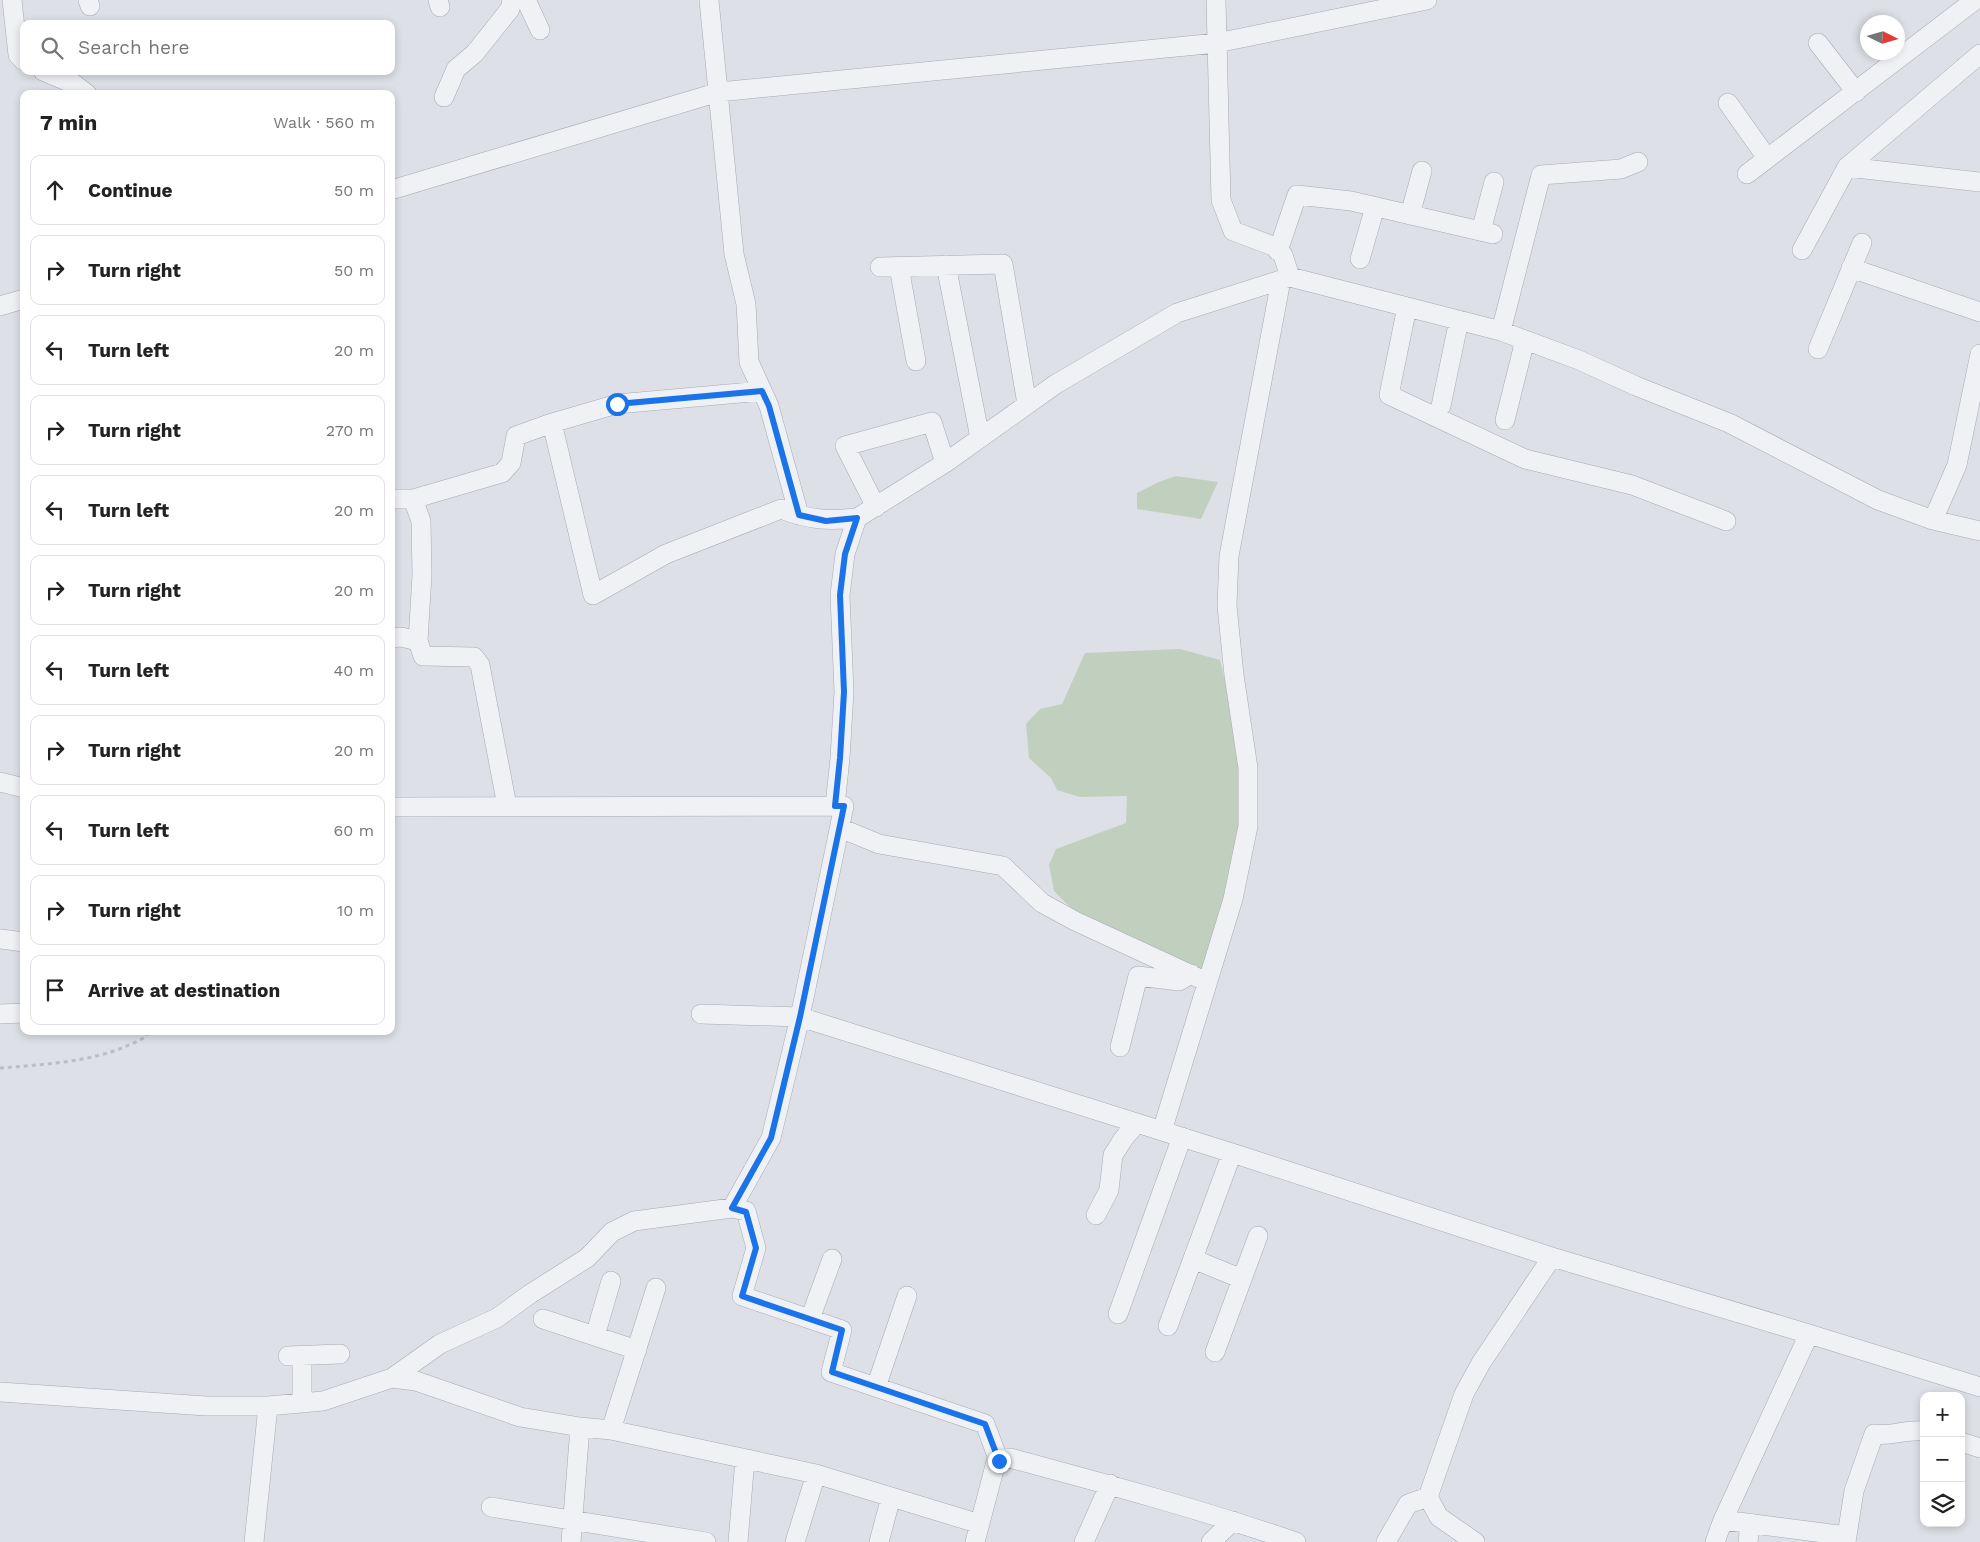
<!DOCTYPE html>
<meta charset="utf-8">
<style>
body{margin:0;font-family:"Work Sans",sans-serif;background:#f6f6f6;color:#222}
.controls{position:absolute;right:15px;bottom:15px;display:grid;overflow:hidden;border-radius:10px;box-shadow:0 2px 8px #0003}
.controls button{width:45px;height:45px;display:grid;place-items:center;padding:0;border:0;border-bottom:1px solid #e0e0e0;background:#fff;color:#222;font:25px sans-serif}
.compass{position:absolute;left:1860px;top:15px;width:45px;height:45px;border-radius:50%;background:#fff;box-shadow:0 2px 8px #0003;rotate:95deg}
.stop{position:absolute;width:15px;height:15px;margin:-11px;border:4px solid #1a73e8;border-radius:50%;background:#fff}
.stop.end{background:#1a73e8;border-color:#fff;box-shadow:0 1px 5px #0008}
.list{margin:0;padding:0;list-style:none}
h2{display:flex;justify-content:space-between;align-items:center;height:65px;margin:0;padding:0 20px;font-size:21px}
h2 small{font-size:16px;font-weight:400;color:#767676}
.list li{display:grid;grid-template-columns:32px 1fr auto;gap:15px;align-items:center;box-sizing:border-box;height:70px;margin:0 10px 10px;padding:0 10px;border:1px solid #e0e0e0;border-radius:10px}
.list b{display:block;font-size:19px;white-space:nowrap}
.list em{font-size:16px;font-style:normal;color:#767676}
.icon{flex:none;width:28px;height:28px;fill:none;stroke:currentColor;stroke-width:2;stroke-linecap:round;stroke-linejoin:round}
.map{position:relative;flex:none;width:1980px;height:1542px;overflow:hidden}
.search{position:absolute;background:#fff;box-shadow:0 2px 8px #0003;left:20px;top:20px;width:375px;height:55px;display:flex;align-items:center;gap:12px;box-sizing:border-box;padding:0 18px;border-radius:10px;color:#767676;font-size:19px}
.panel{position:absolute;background:#fff;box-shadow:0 2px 8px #0003;left:20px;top:90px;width:375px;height:945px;border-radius:10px}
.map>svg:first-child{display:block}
</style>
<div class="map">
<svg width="1980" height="1542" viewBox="0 0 1980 1542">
<rect width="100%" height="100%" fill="#dde0e6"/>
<!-- green -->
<path fill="#c1d0be" d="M1176 476 1218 482 1201 519 1137 509V493L1159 482Z
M1180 649 1220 660 1231 706 1242 770 1241 831 1224 901 1201 971 1074 911 1054 891 1049 865 1056 849 1126 823 1127 796 1080 797 1057 790 1051 778 1029 758 1026 724 1040 709 1062 704 1085 653Z"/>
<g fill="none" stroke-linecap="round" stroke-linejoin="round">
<!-- minor casing -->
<g stroke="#a6aab3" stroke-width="20">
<path id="minor" d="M12 0 18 55 24 61
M88 0 90 6
M438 0 440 7
M526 0 540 30
M709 0 734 254 746 304 749 362 769 406 799 515
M1216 0 1221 200 1233 231 1273 246 1283 255 1290 277 1501 331 1579 360 1636 386 1729 423 1878 500 1933 520 1980 531
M1818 43 1856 92
M43 71 74 84 87 94
M444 97 456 69 474 54 491 33 510 9 512 0
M1728 103 1767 158
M1847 167 1980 54
M1747 174 1975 0
M391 190 719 92 1217 43 1427 0
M1410 215 1422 171
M1481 231 1494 182
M1802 250 1847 167 1980 182
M1278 251 1297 195 1351 201 1493 234
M1360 259 1375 207
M946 265 980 438
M880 267 1003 264 1027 404
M899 267 916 361
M1851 268 1980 312
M0 306 24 299
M1407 307 1389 395 1525 459 1632 485 1726 521
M1501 331 1541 175 1621 169 1638 162
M1818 349 1862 243
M1441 406 1459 320
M1505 420 1525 340
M552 423 593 595 666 554 781 509C810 520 827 521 857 518
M391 499H413L502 473 511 463 516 436 552 423 617 404 762 391
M413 499 421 521 422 575 418 641 423 656 474 657 480 665 507 806
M876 507 845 446 932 422 945 463
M1933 520 1957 465 1980 354
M391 638 401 637 418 641
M0 782 24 788
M835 806 840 758 844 692 840 595 845 554 857 518 945 463 1056 384 1177 313 1290 277
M391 807 844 806 800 1017 1232 1153 1552 1257 1809 1334 1980 1387
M840 828 879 844 1003 866 1042 903 1075 921 1207 982
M0 939 24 942
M0 1014 24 1013
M1120 1047 1138 976 1179 981 1191 974
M1162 1131 1233 899 1248 826V768L1234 675 1227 606 1229 556 1281 280
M732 1208 746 1211 756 1248 742 1296 842 1330 831 1372 985 1424 999 1461
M1096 1215 1109 1190 1113 1155 1124 1138 1137 1123
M1193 1259 1242 1279
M1118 1314 1182 1137
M543 1319 637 1350
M810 1319 832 1259
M1168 1326 1232 1153
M595 1336 611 1281
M1215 1352 1258 1236
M288 1356 340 1354
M392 1378 440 1344 497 1318 530 1294 587 1258 612 1232 634 1221 732 1208 771 1138 800 1017 701 1014
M876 1387 907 1296
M0 1392 206 1406H268L323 1401 392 1378 416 1381 520 1417 580 1427 611 1430 816 1474 980 1524
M302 1403V1356
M611 1430 656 1288
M1961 1442 1980 1448
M491 1507 706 1542
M1723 1520 1847 1536
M254 1542 268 1406
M571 1542 580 1427
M738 1542 745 1459
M795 1542 816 1474
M879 1542 891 1497
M975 1542 996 1462 1010 1458C1107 1484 1202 1510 1296 1542
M1084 1542 1110 1484
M1211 1542 1233 1521
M1386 1542 1408 1504 1428 1497
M1475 1542 1439 1517 1428 1497 1464 1394 1481 1363 1552 1257
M1715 1542 1723 1520 1809 1334
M1748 1542 1750 1523
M1846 1542 1854 1491 1874 1434C1891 1437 1905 1429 1924 1431"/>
</g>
<!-- path -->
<path stroke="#bbbec5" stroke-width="3" stroke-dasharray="4 4" stroke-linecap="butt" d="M0 1068C49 1064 103 1062 147 1036L148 1031"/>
<!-- minor -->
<use href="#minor" stroke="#eff1f5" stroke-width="19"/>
</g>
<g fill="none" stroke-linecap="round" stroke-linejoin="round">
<!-- route -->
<path stroke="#1a73e8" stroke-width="6" d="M617 404 762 391 769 406 799 515 826 521 857 518 845 554 840 595 844 692 840 758 835 806H844L800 1017 771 1138 732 1208 746 1212 756 1248 742 1296 842 1330 832 1372 985 1424 999 1461"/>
</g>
</svg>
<div class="controls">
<button>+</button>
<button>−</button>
<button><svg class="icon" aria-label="layers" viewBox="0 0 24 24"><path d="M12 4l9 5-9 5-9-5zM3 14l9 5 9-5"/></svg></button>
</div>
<svg class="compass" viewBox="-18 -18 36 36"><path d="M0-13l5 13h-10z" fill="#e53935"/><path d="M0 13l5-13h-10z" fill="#767676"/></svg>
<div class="stop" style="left:617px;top:404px"></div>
<div class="stop end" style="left:999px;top:1461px"></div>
<div class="search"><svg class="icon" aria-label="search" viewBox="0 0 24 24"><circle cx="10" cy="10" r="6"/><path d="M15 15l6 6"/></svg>Search here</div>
<section class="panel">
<h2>7 min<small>Walk · 560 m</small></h2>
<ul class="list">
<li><svg class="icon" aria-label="ahead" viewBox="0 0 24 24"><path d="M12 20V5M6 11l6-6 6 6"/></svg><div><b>Continue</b></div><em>50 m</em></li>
<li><svg class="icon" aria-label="right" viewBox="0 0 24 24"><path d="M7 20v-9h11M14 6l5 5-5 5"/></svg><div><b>Turn right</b></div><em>50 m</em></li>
<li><svg class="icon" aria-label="left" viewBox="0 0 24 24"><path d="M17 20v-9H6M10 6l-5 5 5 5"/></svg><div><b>Turn left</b></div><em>20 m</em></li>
<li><svg class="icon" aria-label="right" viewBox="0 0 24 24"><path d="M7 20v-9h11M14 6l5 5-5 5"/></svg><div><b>Turn right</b></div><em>270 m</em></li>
<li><svg class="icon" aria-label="left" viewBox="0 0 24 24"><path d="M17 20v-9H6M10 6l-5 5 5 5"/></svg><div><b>Turn left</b></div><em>20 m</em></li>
<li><svg class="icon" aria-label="right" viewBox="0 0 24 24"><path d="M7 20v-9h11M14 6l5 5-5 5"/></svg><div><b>Turn right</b></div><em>20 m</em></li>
<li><svg class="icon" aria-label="left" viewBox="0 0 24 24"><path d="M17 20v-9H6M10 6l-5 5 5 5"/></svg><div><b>Turn left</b></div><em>40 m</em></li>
<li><svg class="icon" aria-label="right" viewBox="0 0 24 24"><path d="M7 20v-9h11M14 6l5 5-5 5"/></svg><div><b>Turn right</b></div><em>20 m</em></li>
<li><svg class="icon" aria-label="left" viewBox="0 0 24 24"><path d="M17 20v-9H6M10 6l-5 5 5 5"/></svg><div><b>Turn left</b></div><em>60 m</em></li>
<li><svg class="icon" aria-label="right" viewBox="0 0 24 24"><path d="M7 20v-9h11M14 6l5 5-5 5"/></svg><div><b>Turn right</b></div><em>10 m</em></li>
<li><svg class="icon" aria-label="arrive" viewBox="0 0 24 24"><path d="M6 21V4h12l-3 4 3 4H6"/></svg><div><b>Arrive at destination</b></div></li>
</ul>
</section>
</div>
